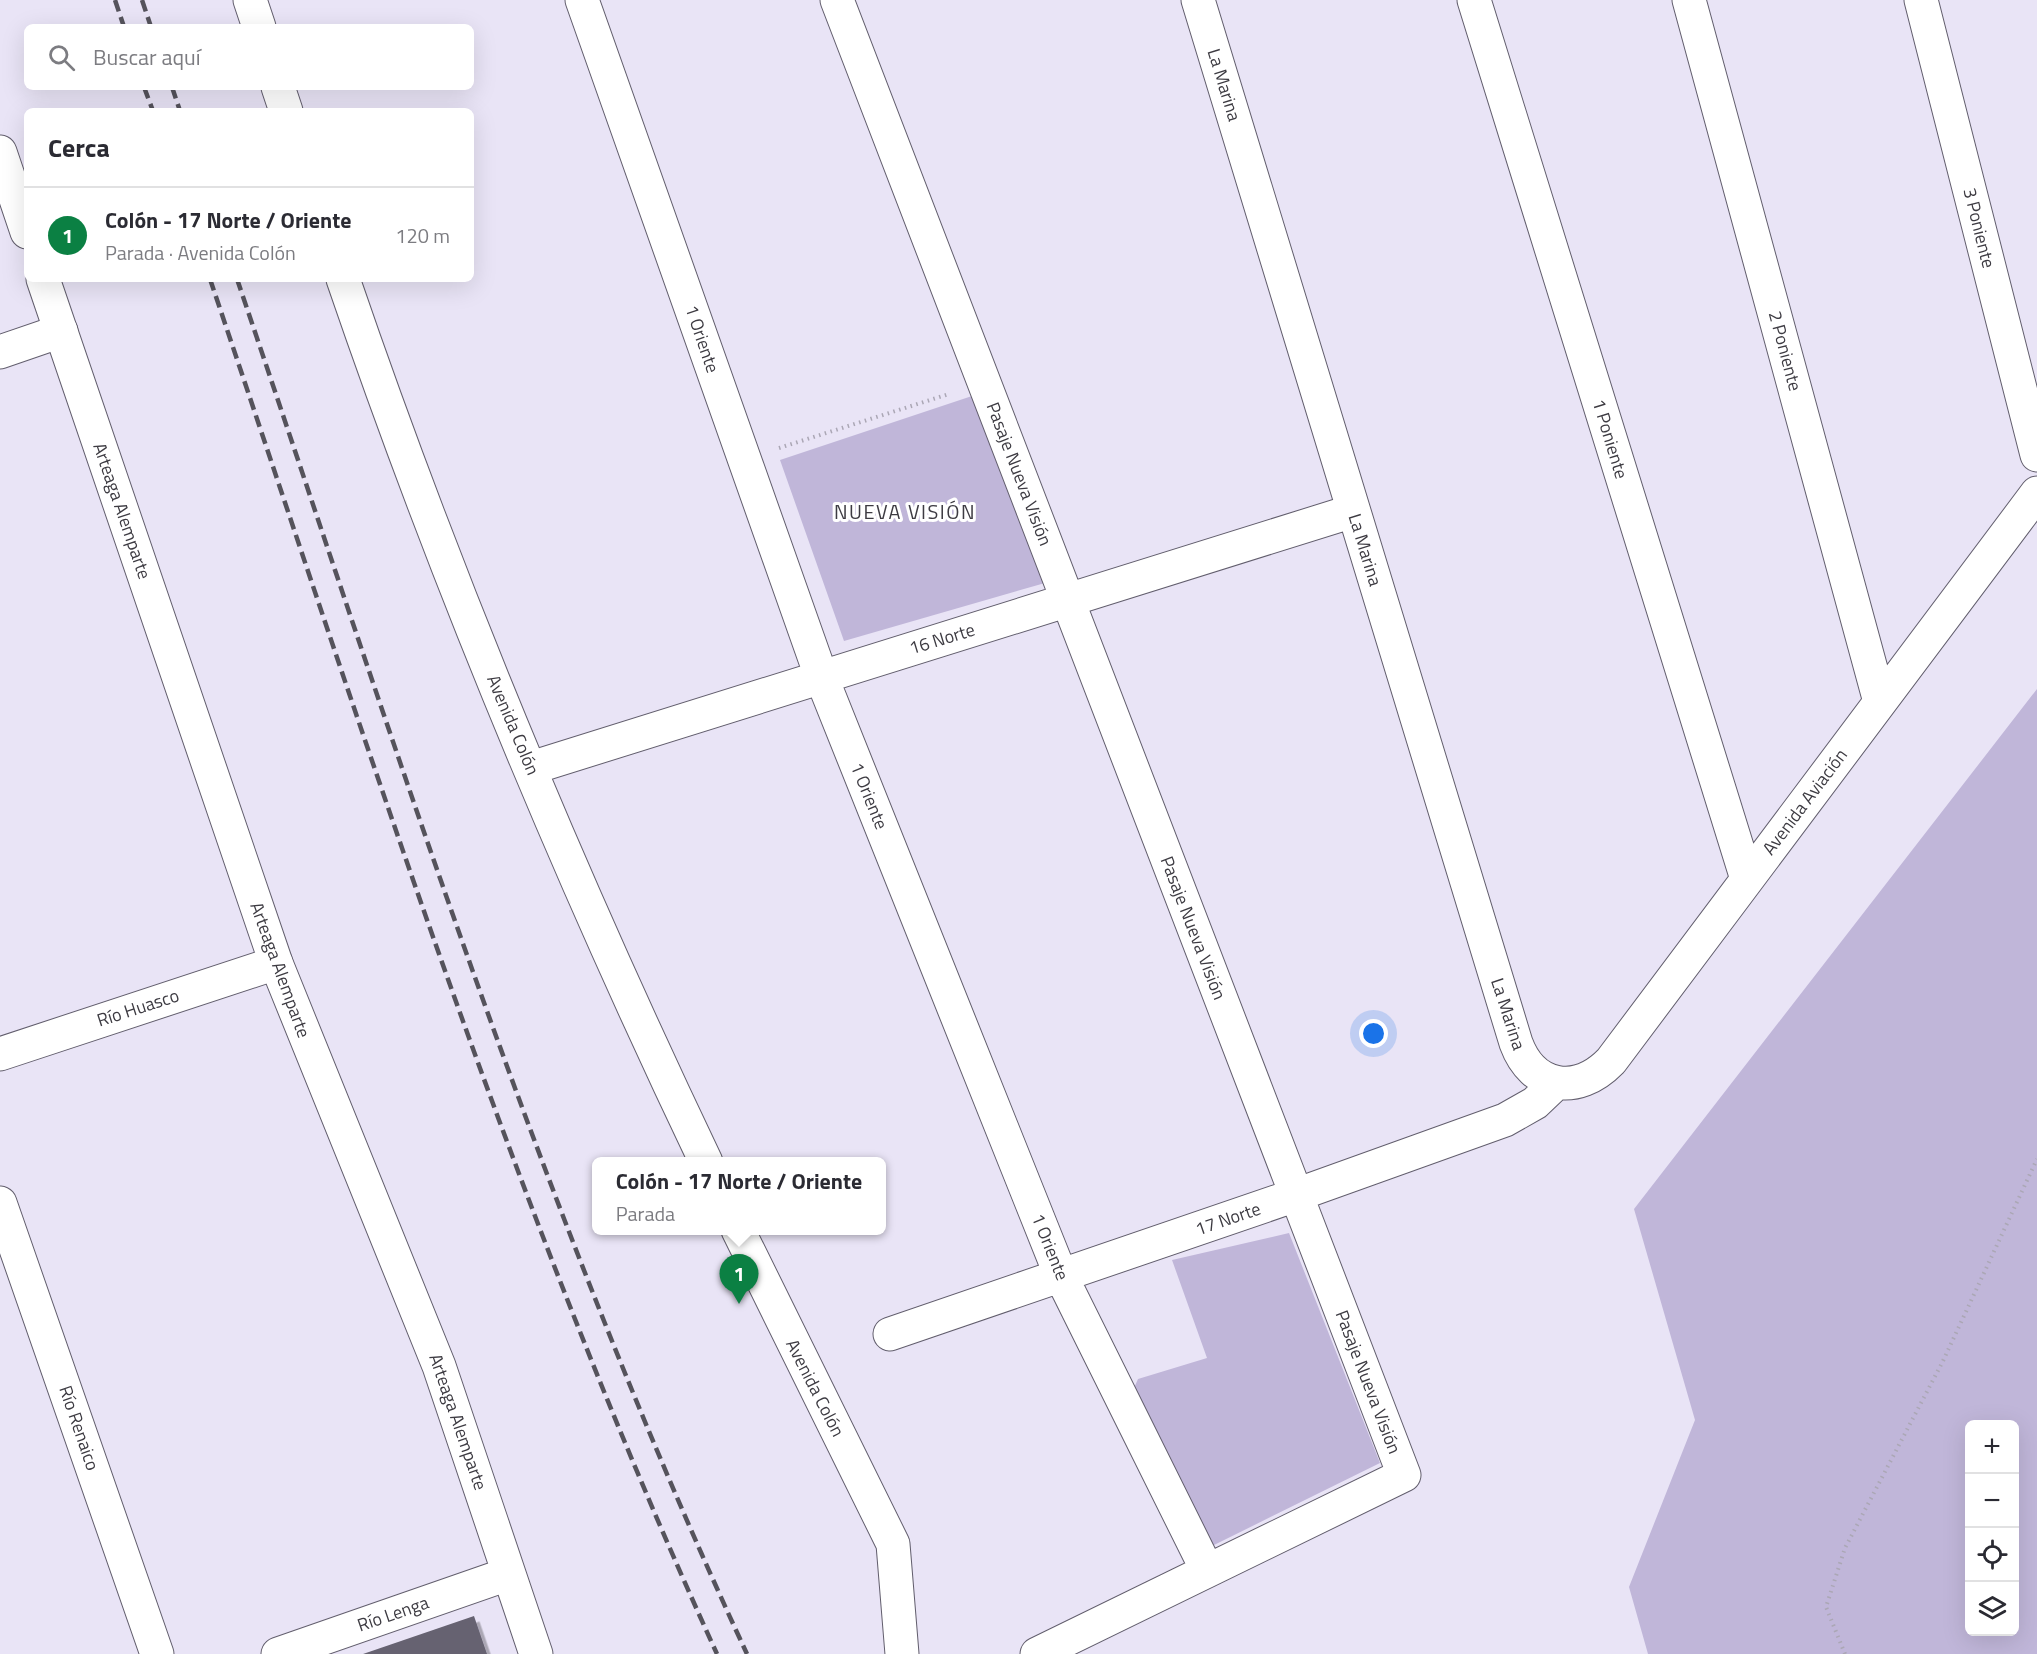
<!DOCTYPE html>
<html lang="es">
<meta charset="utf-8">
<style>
body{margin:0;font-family:"Titillium Web",sans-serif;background:#f2f2f3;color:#2b2b33}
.controls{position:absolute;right:18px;bottom:18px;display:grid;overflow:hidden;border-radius:9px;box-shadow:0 6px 24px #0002}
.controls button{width:54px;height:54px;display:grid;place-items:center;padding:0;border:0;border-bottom:2px solid #e1e1e2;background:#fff;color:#2b2b33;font:30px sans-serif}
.you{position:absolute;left:1374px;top:1034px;width:21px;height:21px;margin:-15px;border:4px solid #fff;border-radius:50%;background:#1a73e8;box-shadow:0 0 0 9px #1a73e833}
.badge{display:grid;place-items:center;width:39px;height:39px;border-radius:50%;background:#0b8043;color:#fff;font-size:20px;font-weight:700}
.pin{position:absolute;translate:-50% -50px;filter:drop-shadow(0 2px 3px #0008)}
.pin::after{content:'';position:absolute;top:32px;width:21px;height:18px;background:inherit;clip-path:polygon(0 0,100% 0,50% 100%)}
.popup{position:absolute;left:592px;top:1157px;width:294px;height:78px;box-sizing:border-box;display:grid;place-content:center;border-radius:9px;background:#fff;filter:drop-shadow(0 2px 4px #0005);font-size:20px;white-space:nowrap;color:#7c7c81}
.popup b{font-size:22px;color:#2b2b33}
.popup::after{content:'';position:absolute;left:50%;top:100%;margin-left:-12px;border:12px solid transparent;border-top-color:#fff}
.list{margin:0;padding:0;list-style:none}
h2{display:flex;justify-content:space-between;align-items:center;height:78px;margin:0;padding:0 24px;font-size:26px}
h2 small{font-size:20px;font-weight:400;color:#7c7c81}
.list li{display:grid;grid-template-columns:39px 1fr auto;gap:18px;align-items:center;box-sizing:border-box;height:96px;padding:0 24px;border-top:2px solid #e1e1e2}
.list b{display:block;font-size:22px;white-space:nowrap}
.list p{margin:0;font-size:20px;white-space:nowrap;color:#7c7c81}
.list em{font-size:20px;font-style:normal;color:#7c7c81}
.icon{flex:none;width:33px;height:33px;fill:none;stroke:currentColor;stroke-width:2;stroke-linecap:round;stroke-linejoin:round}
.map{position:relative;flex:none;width:2037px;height:1654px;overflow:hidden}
.search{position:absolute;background:#fff;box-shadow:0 6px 24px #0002;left:24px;top:24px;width:450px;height:66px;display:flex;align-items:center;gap:15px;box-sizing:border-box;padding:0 21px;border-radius:9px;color:#7c7c81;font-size:22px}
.panel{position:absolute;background:#fff;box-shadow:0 6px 24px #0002;left:24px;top:108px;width:450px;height:174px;border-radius:9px}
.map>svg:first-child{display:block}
</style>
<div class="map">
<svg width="2037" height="1654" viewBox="0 0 2037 1654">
<defs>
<filter id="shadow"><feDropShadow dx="5.5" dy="5.5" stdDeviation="0" flood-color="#0004"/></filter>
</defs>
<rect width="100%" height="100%" fill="#e9e4f6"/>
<!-- green -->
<path fill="#c0b6d9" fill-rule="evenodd" d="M978 394 1045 583 844 641 780 460Z
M2037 689V1654H1648L1629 1587 1695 1420 1634 1209ZM1970 1424H2014V1632H1970Z
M1289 1233 1380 1463 1212 1546 1130 1397 1138 1379 1207 1358 1172 1260Z"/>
<!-- building -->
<path fill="#666271" filter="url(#shadow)" d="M474 1616 487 1654H363Z"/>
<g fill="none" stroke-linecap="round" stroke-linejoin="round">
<!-- minor casing -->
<g stroke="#625e6d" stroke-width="35">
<path id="minor" d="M582 0 821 676 1061 1276 1207 1570
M837 0 1404 1475 1037 1654
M1198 0 1516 1043C1533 1089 1577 1096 1611 1061L2037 493
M1474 0 1747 879
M1689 0 1880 702
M1921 0 2037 455
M0 352 61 331
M531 768 1353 511
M0 1054 276 963
M0 1203 157 1654
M890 1334 1296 1195 1505 1120 1535 1103 1556 1083"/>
</g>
<!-- primary casing -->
<g stroke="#625e6d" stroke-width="35">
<path id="primary" d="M250 0 259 27
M278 87 286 111
M0 152 27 232
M43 279 276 963 439 1366 536 1654
M343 279C446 580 569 875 706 1162
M738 1230 893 1544 902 1654
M278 1654 508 1574"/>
</g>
<!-- path -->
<path stroke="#aba7b5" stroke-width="4" stroke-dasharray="1.5 4.5" stroke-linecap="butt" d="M779 448 949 394
M1845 1654 1826 1607 1845 1548 1943 1361 2037 1159"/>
<!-- minor -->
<use href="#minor" stroke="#fff" stroke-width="33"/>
<!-- primary -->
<use href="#primary" stroke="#fff" stroke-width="33"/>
<!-- rail -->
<path stroke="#55535c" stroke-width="4.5" stroke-dasharray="12 6" stroke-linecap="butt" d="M115 0 124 27
M142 0 151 27
M144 87 153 111
M172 87 180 111
M210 279C366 741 514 1210 717 1654
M237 279C394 741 541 1211 747 1654"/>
</g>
<g text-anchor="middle" stroke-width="6" stroke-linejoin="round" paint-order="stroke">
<!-- street labels -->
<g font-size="18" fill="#3d3b42" stroke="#fff">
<text transform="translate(1224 85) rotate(73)" y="6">La Marina</text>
<text transform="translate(1979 228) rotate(76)" y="6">3 Poniente</text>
<text transform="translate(702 339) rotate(71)" y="6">1 Oriente</text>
<text transform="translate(1785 351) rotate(75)" y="6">2 Poniente</text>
<text transform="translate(1610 439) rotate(73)" y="6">1 Poniente</text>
<text transform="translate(1019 474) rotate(69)" y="6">Pasaje Nueva Visión</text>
<text transform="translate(122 511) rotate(71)" y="6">Arteaga Alemparte</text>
<text transform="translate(1365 550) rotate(73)" y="6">La Marina</text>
<text transform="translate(942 639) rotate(-17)" y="6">16 Norte</text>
<text transform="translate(513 725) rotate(67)" y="6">Avenida Colón</text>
<text transform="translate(869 796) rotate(68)" y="6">1 Oriente</text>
<text transform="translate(1805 802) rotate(-53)" y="6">Avenida Aviación</text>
<text transform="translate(1193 928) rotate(69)" y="6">Pasaje Nueva Visión</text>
<text transform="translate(280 970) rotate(70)" y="6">Arteaga Alemparte</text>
<text transform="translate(138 1008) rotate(-18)" y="6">Río Huasco</text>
<text transform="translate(1508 1014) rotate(72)" y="6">La Marina</text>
<text transform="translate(1228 1219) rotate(-19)" y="6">17 Norte</text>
<text transform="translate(1050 1247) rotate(68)" y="6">1 Oriente</text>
<text transform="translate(1368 1382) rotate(69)" y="6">Pasaje Nueva Visión</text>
<text transform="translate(815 1388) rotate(63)" y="6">Avenida Colón</text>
<text transform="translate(458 1422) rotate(71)" y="6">Arteaga Alemparte</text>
<text transform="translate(79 1428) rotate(71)" y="6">Río Renaico</text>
<text transform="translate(393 1614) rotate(-19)" y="6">Río Lenga</text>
</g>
<!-- neighbourhood labels -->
<g font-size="20" letter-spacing="1.5" fill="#3d3b42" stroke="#fff">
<text x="905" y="519">NUEVA VISIÓN</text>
</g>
</g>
</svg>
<div class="controls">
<button>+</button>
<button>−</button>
<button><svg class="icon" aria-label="locate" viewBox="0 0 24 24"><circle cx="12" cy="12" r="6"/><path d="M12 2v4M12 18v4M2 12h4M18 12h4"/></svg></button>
<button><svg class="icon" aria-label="layers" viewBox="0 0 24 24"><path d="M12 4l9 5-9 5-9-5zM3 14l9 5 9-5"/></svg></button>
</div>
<div class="you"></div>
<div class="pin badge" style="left:739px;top:1304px">1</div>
<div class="popup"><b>Colón - 17 Norte / Oriente</b>Parada</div>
<div class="search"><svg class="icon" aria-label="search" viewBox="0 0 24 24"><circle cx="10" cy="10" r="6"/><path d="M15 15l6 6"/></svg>Buscar aquí</div>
<section class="panel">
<h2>Cerca<small></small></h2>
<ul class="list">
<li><span class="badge">1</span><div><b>Colón - 17 Norte / Oriente</b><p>Parada · Avenida Colón</p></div><em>120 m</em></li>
</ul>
</section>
</div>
